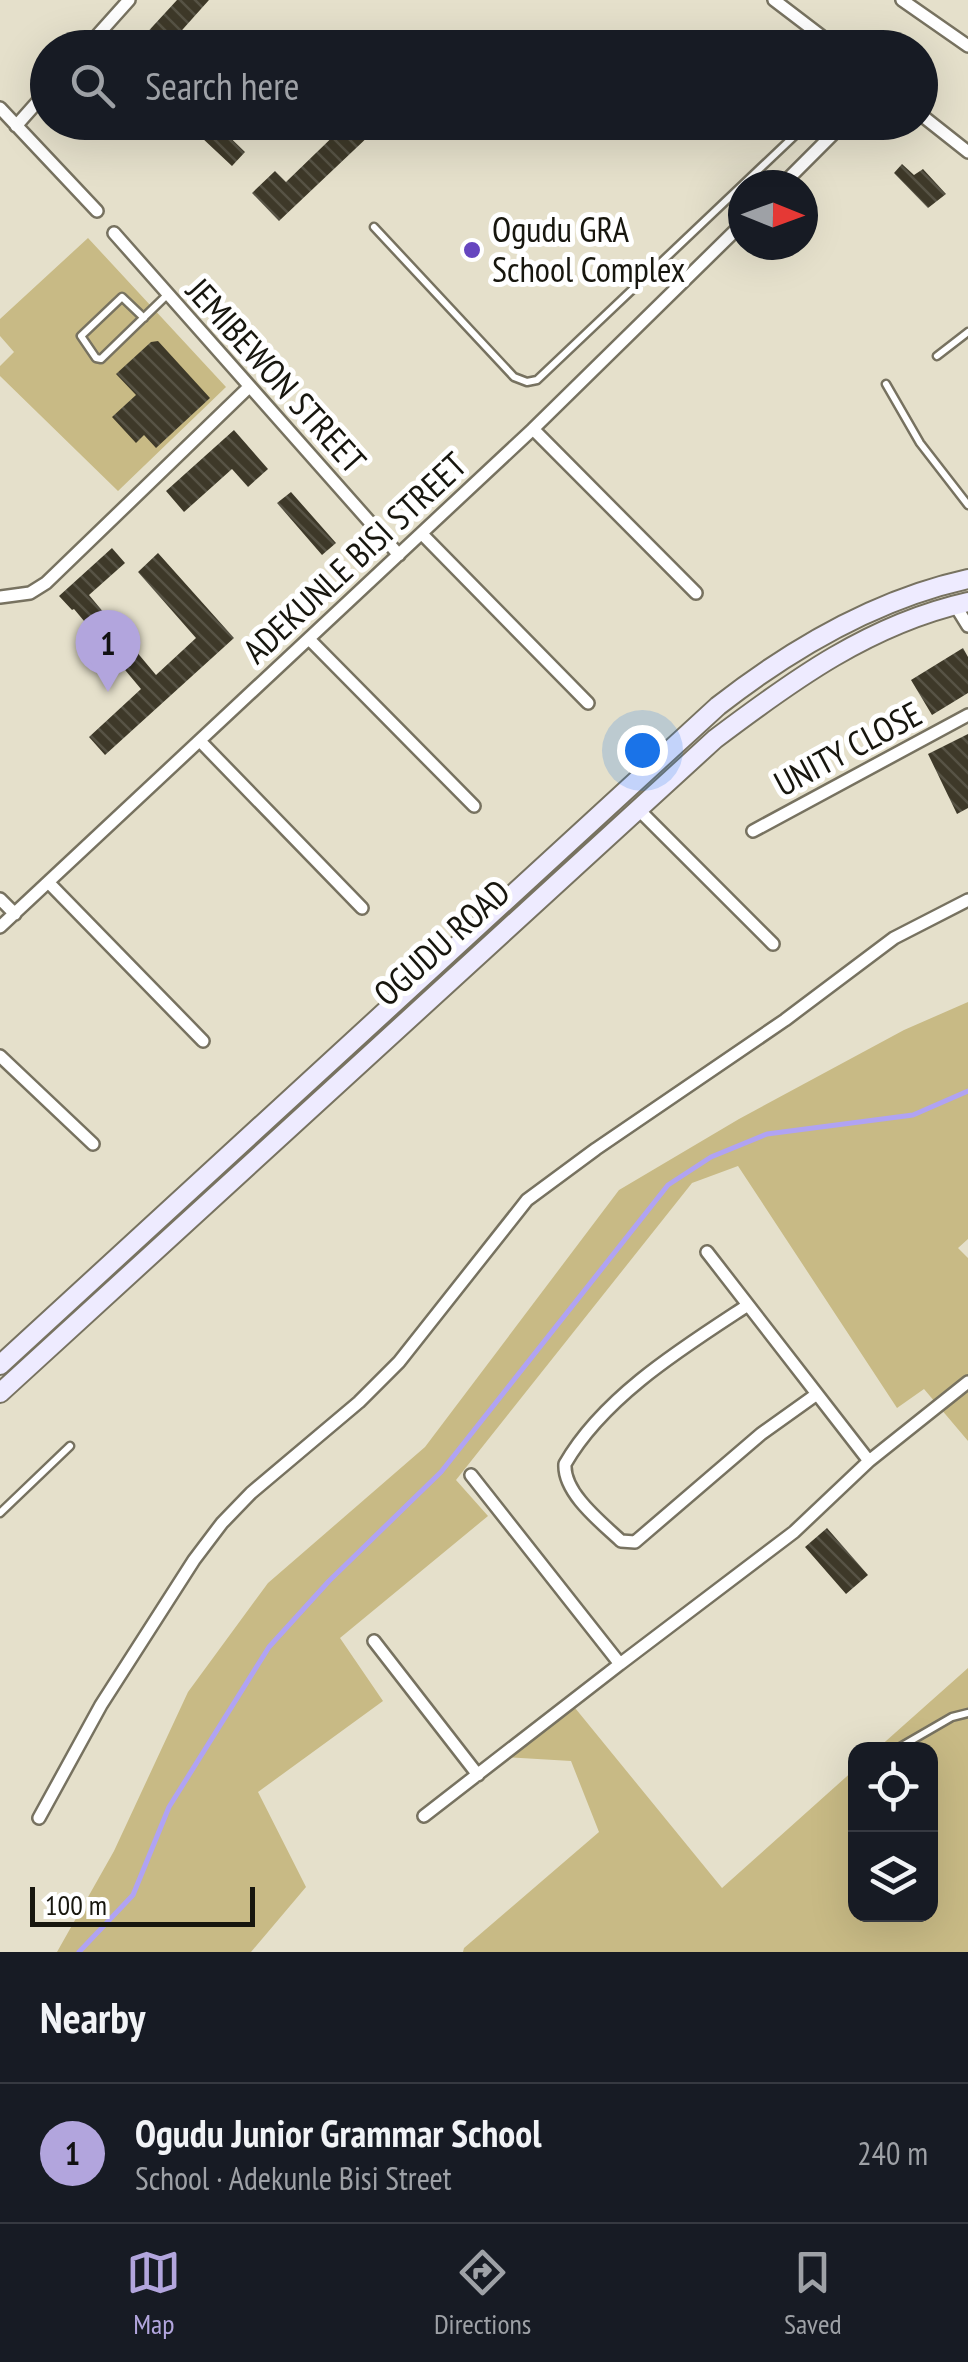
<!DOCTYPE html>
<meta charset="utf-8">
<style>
body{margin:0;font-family:"PT Sans Narrow",sans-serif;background:#242831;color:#f1f3f6}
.controls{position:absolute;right:30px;bottom:30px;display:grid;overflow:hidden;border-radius:20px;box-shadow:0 10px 40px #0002}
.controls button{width:90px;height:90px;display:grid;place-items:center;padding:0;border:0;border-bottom:2px solid #363941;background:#171b24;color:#f1f3f6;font:50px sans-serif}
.compass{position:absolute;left:728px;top:170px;width:90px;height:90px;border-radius:50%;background:#171b24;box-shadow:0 10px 40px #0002;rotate:91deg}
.scale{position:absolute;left:30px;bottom:25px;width:225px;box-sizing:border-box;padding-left:10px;border:5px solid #17160e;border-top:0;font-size:28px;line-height:35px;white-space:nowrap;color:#17160e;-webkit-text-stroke:8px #fff;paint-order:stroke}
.you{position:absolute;left:642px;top:750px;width:35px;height:35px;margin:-25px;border:8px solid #fff;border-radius:50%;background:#1a73e8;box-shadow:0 0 0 15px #1a73e833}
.badge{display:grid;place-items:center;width:65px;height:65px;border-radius:50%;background:#b2a5dd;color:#111;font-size:32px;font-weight:700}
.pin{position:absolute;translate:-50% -82px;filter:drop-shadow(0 2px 5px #0008)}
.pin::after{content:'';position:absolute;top:52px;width:35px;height:30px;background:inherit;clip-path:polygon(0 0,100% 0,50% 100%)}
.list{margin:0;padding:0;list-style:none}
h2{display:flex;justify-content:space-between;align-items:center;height:130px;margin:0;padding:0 40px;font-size:42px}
h2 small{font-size:32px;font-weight:400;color:#9ea1a6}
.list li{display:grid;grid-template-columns:65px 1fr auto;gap:30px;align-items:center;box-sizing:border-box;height:140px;padding:0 40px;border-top:2px solid #363941}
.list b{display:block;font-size:38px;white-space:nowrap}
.list p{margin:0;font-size:32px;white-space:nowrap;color:#9ea1a6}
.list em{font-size:32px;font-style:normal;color:#9ea1a6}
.icon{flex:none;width:55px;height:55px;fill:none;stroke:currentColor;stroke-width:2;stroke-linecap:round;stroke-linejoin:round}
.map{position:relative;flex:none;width:968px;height:1952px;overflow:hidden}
.search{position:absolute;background:#171b24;box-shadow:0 10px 40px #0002;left:30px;right:30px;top:30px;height:110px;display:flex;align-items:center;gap:25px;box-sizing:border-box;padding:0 35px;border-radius:55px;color:#9ea1a6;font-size:38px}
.sheet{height:270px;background:#171b24}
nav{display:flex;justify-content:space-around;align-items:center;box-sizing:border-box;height:140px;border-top:2px solid #363941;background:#171b24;font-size:28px;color:#9ea1a6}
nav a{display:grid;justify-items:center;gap:5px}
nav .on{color:#b2a5dd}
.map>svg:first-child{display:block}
</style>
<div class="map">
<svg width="968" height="1952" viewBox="0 0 968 1952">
<defs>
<pattern id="building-back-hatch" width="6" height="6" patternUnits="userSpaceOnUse" patternTransform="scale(2.5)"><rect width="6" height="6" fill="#3e3929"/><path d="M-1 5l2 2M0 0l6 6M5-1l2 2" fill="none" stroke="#575345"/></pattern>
</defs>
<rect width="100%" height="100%" fill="#e5e0cb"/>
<!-- green -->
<path fill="#c8ba85" d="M88 238 226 387 118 491 0 376V366L14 352 0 336V319Z
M968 1002V1239L958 1248 968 1258V1441L924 1389 897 1408 738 1166 692 1183 456 1480 488 1516 340 1638 383 1701 258 1792 306 1887 251 1952H57L114 1851 188 1692 268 1583 425 1447 619 1190 739 1119 904 1030Z
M968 1668V1952H463L464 1948 599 1832 571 1761 505 1757 571 1703 722 1888 855 1769 856 1914H930V1750L877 1749Z"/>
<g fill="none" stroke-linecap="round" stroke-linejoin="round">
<!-- stream -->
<path stroke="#b0a3f3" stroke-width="5" d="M79 1952 133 1895 169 1807 269 1647 329 1581 441 1472 668 1185 711 1157 767 1134 913 1115 968 1091"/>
</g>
<!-- building -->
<path fill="url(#building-back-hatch)" d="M177 0H209L166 48H152L142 38Z
M185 122H214L245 152 232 166Z
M348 122H362L372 133 279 221 252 193 275 171 286 182Z
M902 164 914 175 923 169 946 194 928 208 894 173Z
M158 341 210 398 156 448 144 435 136 443 112 417 136 395 116 374 151 342Z
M234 430 268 469 248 487 232 469 184 512 166 491Z
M291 492 336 543 322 555 277 503Z
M112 548 125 563 89 595 156 675 196 638 138 572 158 553 234 638 105 755 89 737 141 689 74 609 72 610 59 596Z
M963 648 968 657V693L932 715 911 680Z
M968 734V808L957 814 928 754Z
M827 1528 868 1575 846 1594 805 1547Z"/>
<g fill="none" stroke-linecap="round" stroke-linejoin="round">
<!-- service casing -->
<g stroke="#777260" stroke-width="11">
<path id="service" d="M374 227 514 377 527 382 537 380 809 122
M144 318 122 297 81 336 96 358 101 359 167 295
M937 356 968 332
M886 384 920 443 968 505
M0 1513 70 1446
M895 1750 952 1717 968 1713"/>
</g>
<!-- minor casing -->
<g stroke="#777260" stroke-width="16">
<path id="minor" d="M774 0 837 48
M902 0 968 46
M86 48 129 0
M0 108 97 211
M920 114 968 152
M16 126 48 90
M782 185 845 122
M114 233 399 555
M533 429 696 593
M422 534 588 703
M0 597 30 593 46 583 249 387
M955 605 968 626
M309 639 474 806
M200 741 362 908
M638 809 773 944
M753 831 968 715
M49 883 203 1041
M0 899 15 914
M0 927 533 429 743 223
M0 1056 93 1144
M707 1252 869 1461
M748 1305C684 1347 604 1396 565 1464 563 1493 602 1523 621 1541L635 1542 761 1434 817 1394
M374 1641 478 1775
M620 1664 794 1532 869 1461 968 1382
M424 1816 620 1664 471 1475
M39 1818 101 1705 194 1560 222 1523 251 1493 359 1402 399 1362 527 1200 596 1149 785 1020 894 938 968 900"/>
</g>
<!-- secondary casing -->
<g stroke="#777260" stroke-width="22">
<path id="secondary" d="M0 1365 718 706C791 649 877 599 968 579
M0 1393 715 739C793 680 870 624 968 602"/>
</g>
<!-- service -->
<use href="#service" stroke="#fff" stroke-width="6"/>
<!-- minor -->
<use href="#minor" stroke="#fff" stroke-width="11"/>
<!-- secondary -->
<use href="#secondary" stroke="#eeebff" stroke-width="18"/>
</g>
<!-- markers -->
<circle fill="#6646bf" stroke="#fff" stroke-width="4" cx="472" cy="250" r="10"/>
<g text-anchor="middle" stroke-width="10" stroke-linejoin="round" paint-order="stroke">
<!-- poi labels -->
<g font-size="35" fill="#17160e" stroke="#fff" text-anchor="start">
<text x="492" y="242">Ogudu GRA<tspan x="492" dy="40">School Complex</tspan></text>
</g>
<!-- street labels -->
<g font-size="35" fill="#17160e" stroke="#fff">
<text transform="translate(276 376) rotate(48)" y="12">JEMIBEWON STREET</text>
<text transform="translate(355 558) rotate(-43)" y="12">ADEKUNLE BISI STREET</text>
<text transform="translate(848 749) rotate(-28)" y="12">UNITY CLOSE</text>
<text transform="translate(442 943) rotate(-42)" y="12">OGUDU ROAD</text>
</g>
</g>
</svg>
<div class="controls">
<button><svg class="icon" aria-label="locate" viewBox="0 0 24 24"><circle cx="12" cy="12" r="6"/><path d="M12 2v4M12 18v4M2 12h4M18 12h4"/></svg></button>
<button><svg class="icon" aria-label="layers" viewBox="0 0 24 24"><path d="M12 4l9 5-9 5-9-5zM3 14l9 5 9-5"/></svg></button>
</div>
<svg class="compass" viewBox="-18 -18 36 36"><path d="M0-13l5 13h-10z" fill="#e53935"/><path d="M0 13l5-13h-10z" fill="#9ea1a6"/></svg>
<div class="scale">100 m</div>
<div class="you"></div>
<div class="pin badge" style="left:108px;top:692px">1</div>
<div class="search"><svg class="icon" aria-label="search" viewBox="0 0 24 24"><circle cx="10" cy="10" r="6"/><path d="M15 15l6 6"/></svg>Search here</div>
</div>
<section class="sheet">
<h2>Nearby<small></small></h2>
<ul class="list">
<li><span class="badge">1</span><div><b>Ogudu Junior Grammar School</b><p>School · Adekunle Bisi Street</p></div><em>240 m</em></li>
</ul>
</section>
<nav>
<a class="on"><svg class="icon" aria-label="map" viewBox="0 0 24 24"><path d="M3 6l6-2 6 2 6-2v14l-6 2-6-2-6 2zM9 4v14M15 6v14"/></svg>Map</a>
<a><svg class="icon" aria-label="directions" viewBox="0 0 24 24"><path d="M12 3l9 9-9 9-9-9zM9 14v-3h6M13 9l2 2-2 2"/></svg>Directions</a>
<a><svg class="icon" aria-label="saved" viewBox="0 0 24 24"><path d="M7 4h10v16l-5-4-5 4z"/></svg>Saved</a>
</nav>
